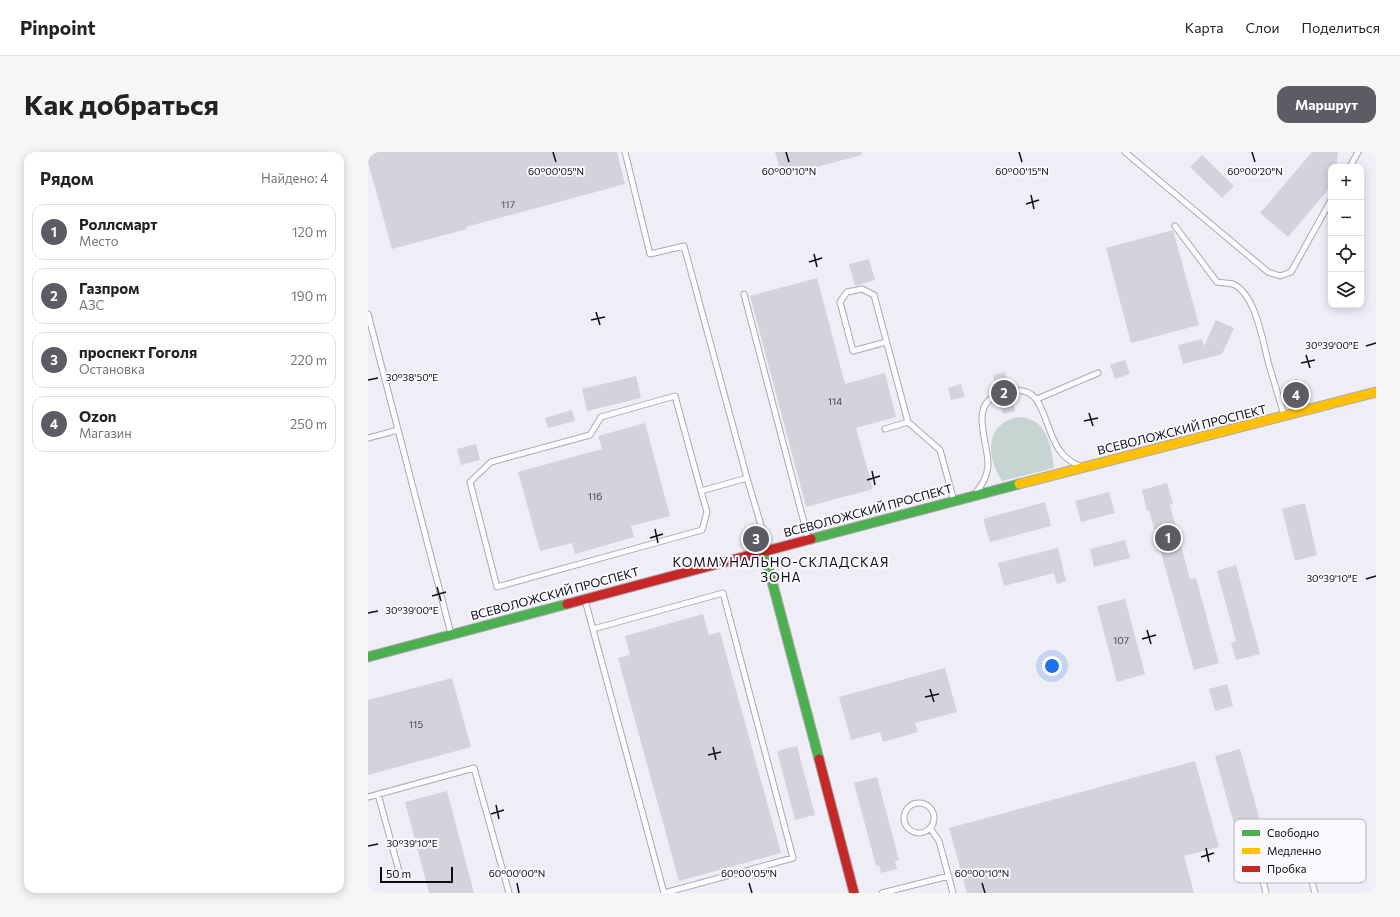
<!DOCTYPE html>
<html lang="ru">
<meta charset="utf-8">
<style>
body{margin:0;font-family:Commissioner,sans-serif;background:#f6f6f6;color:#222}
.controls{position:absolute;right:12px;top:12px;display:grid;overflow:hidden;border-radius:8px;box-shadow:0 2px 10px #0003}
.controls button{width:36px;height:36px;display:grid;place-items:center;padding:0;border:0;border-bottom:1px solid #e0e0e0;background:#fff;color:#222;font:20px sans-serif}
.scale{position:absolute;left:12px;bottom:10px;width:73px;box-sizing:border-box;padding-left:4px;border:2px solid #0f0c15;border-top:0;font-size:11px;line-height:14px;white-space:nowrap;color:#0f0c15;-webkit-text-stroke:3px #faf8fe;paint-order:stroke}
.you{position:absolute;left:684px;top:514px;width:14px;height:14px;margin:-10px;border:3px solid #fff;border-radius:50%;background:#1a73e8;box-shadow:0 0 0 6px #1a73e833}
.badge{display:grid;place-items:center;width:26px;height:26px;border-radius:50%;background:#5d5b64;color:#fff;font-size:13px;font-weight:700}
.pin{position:absolute;translate:-50% -50%;border:2px solid #fff;box-shadow:0 1px 4px #0006}
.list{margin:0;padding:0;list-style:none}
h2{display:flex;justify-content:space-between;align-items:center;height:52px;margin:0;padding:0 16px;font-size:17px}
h2 small{font-size:13px;font-weight:400;color:#767676}
.list li{display:grid;grid-template-columns:26px 1fr auto;gap:12px;align-items:center;box-sizing:border-box;height:56px;margin:0 8px 8px;padding:0 8px;border:1px solid #e0e0e0;border-radius:12px}
.list b{display:block;font-size:15px;white-space:nowrap}
.list p{margin:0;font-size:13px;white-space:nowrap;color:#767676}
.list em{font-size:13px;font-style:normal;color:#767676}
.icon{flex:none;width:22px;height:22px;fill:none;stroke:currentColor;stroke-width:2;stroke-linecap:round;stroke-linejoin:round}
.map{position:relative;flex:none;width:1008px;height:741px;overflow:hidden;border-radius:12px}
header{display:flex;align-items:center;gap:24px;box-sizing:border-box;height:56px;padding:0 20px;background:#fff;border-bottom:1px solid #e0e0e0}
header strong{font-size:19px}
nav{display:flex;gap:22px;margin-inline-start:auto;font-size:14px}
.intro{display:flex;align-items:center;justify-content:space-between;box-sizing:border-box;height:96px;padding:0 24px}
h1{margin:0;font-size:28px}
.button{padding:10px 18px;border-radius:12px;background:#5d5b64;color:#fff;font-size:14px;font-weight:700}
main{display:flex;gap:24px;padding:0 24px}
aside{flex:1;background:#fff;border-radius:12px;box-shadow:0 2px 10px #0003}
.map>svg:first-child{display:block}
</style>
<header>
<strong>Pinpoint</strong>
<nav><a>Карта</a><a>Слои</a><a>Поделиться</a></nav>
</header>
<div class="intro"><h1>Как добраться</h1><a class="button">Маршрут</a></div>
<main>
<aside>
<h2>Рядом<small>Найдено: 4</small></h2>
<ul class="list">
<li><span class="badge">1</span><div><b>Роллсмарт</b><p>Место</p></div><em>120 m</em></li>
<li><span class="badge">2</span><div><b>Газпром</b><p>АЗС</p></div><em>190 m</em></li>
<li><span class="badge">3</span><div><b>проспект Гоголя</b><p>Остановка</p></div><em>220 m</em></li>
<li><span class="badge">4</span><div><b>Ozon</b><p>Магазин</p></div><em>250 m</em></li>
</ul>
</aside>
<div class="map">
<svg width="1008" height="741" viewBox="0 0 1008 741">
<rect width="100%" height="100%" fill="#efedf6"/>
<!-- green -->
<path fill="#c6d5d1" d="M652 265C679 267 683 293 686 316L634 329C618 304 616 271 652 265Z"/>
<!-- building -->
<path fill="#d5d2dc" d="M0 0H249L257 32 98 75 99 77 24 97 0 10Z
M407 0H494V3L414 24Z
M944 0H970L968 15H963V34L920 85 892 61Z
M834 3 866 34 854 46 822 15Z
M805 78 831 173 763 191 738 96Z
M501 107 507 128 487 134 481 112Z
M449 126 477 232 517 221 528 265 488 276 505 337 438 355 382 144Z
M848 168 866 176 854 202 815 212 810 193 834 187 836 194Z
M757 208 762 222 747 227 742 213Z
M637 220 641 236 629 239 625 223Z
M268 224 273 246 219 259 214 237Z
M937 230 939 240 935 241 936 248 919 252 915 235Z
M593 232 597 245 583 248 580 236Z
M643 243 647 259 635 262 631 247Z
M204 258 207 269 180 276 177 266Z
M277 271 302 364 263 374 266 385 207 402 204 391 172 399 150 320 234 297 230 284Z
M108 292 112 308 93 313 89 297Z
M799 331 805 352 802 353 822 427 828 426 851 511 826 518 781 358 779 359 774 338Z
M741 340 747 361 713 370 707 349Z
M677 350 683 374 622 390 615 367Z
M937 351 949 403 927 409 914 357Z
M757 388 762 406 726 415 722 397Z
M690 396 698 429 689 432 686 421 636 434 630 411Z
M868 413 892 502 868 508 863 491 868 489 849 419Z
M757 447 777 522 749 530 729 454Z
M335 462 341 483 352 480 413 701 311 729 250 506 262 503 257 484Z
M577 516 589 560 547 571 550 580 515 590 512 580 483 588 471 545Z
M84 526 103 595 0 623V548Z
M859 532 865 554 847 559 841 537Z
M429 594 447 663 427 668 409 599Z
M872 597 895 679 870 686 847 604Z
M827 609 851 695 816 704 826 741H599L581 676Z
M509 625 531 708 527 709 529 717 513 721 511 713 508 714 486 631Z
M79 639 106 741H61L37 650Z"/>
<g fill="none" stroke-linecap="round" stroke-linejoin="round">
<!-- lane casing -->
<g stroke="#aca9b2" stroke-width="7">
<path id="lane" d="M257 0 282 102 316 94 379 326 400 397
M757 0 900 120 912 124 923 120 963 48
M982 15 990 0
M807 74 849 130C854 131 861 131 865 132 888 142 895 191 901 213 906 230 911 246 916 263
M376 142 440 386
M0 162 83 482
M518 190 485 199 472 150 479 140 494 137 506 143 540 270 572 298 586 349
M669 247 730 221
M517 277 540 270
M0 286 30 278
M333 339 339 360 334 378 129 435 102 330 123 310 222 283 233 265 307 244 333 339 379 326
M609 339C615 332 619 323 620 314 621 290 599 251 633 242 640 240 647 237 654 239 663 240 669 247 672 254 683 276 685 303 710 313
M217 448 296 741 425 706 355 441 225 477
M10 642 32 723
M0 645 106 616 141 741
M536 666a15 15 0 1 1 30 0a15 15 0 1 1-30 0Z
M562 676 571 689 585 741
M514 741 581 724
M898 741 886 693 938 708 947 741"/>
</g>
<!-- fast casing -->
<g stroke="#aca9b2" stroke-width="11">
<path id="fast" d="M443 387 651 332
M396 399 451 607
M0 505 199 452"/>
</g>
<!-- slow casing -->
<g stroke="#aca9b2" stroke-width="11">
<path id="slow" d="M651 332 1008 240"/>
</g>
<!-- jam casing -->
<g stroke="#aca9b2" stroke-width="11">
<path id="jam" d="M199 452 443 387
M451 607 486 741"/>
</g>
<!-- lane -->
<use href="#lane" stroke="#fdfcfe" stroke-width="5"/>
<!-- fast -->
<use href="#fast" stroke="#4caf50" stroke-width="9"/>
<!-- slow -->
<use href="#slow" stroke="#ffc107" stroke-width="9"/>
<!-- jam -->
<use href="#jam" stroke="#c62828" stroke-width="9"/>
</g>
<!-- ticks -->
<path fill="none" stroke="#0f0c15" stroke-width="1.5" d="M185 0 188 10M418 0 421 10M651 0 654 10M884 0 887 10M663 43 666 57M658 52 671 48M446 102 449 115M441 110 454 106M228 160 232 173M223 168 237 165M998 194 1008 191M938 203 942 216M933 211 947 208M0 228 10 226M721 261 725 274M716 269 730 266M504 319 507 333M499 328 512 324M287 377 290 391M282 386 295 382M998 427 1008 424M69 435 73 449M64 444 78 440M0 461 10 459M779 478 783 492M774 487 788 483M562 537 566 550M557 545 571 542M345 595 348 608M340 603 353 600M128 653 131 667M123 662 136 658M0 694 10 692M838 696 841 710M833 705 846 701M149 731 151 741M381 731 384 741M614 731 617 741"/>
<g text-anchor="middle" stroke-width="4" stroke-linejoin="round" paint-order="stroke">
<!-- number labels -->
<g font-size="10" fill="#44414a">
<text x="140" y="56">117</text>
<text x="467" y="253">114</text>
<text x="227" y="348">116</text>
<text x="753" y="492">107</text>
<text x="48" y="576">115</text>
</g>
<!-- street labels -->
<g font-size="12" fill="#0f0c15" stroke="#faf8fe">
<text transform="translate(814 278) rotate(-14)" y="4">ВСЕВОЛОЖСКИЙ ПРОСПЕКТ</text>
<text transform="translate(500 359) rotate(-15)" y="4">ВСЕВОЛОЖСКИЙ ПРОСПЕКТ</text>
<text transform="translate(187 442) rotate(-15)" y="4">ВСЕВОЛОЖСКИЙ ПРОСПЕКТ</text>
</g>
<!-- neighbourhood labels -->
<g font-size="13" letter-spacing="1" fill="#0f0c15" stroke="#faf8fe">
<text x="413" y="415">КОММУНАЛЬНО-СКЛАДСКАЯ<tspan x="413" dy="15">ЗОНА</tspan></text>
</g>
</g>
<!-- legend -->
<rect x="866" y="667" width="132" height="64" rx="6" fill="#faf8fe" stroke="#b4b1b8" stroke-width="1"/>
<rect x="874" y="678" width="18" height="6" fill="#4caf50"/>
<rect x="874" y="696" width="18" height="6" fill="#ffc107"/>
<rect x="874" y="714" width="18" height="6" fill="#c62828"/>
<g font-size="11" fill="#0f0c15">
<text x="899" y="685">Свободно</text>
<text x="899" y="703">Медленно</text>
<text x="899" y="721">Пробка</text>
</g>
<g font-size="10" text-anchor="middle" fill="#0f0c15" stroke="#faf8fe" stroke-width="4" stroke-linejoin="round" paint-order="stroke">
<text x="188" y="23">60°00'05"N</text>
<text x="421" y="23">60°00'10"N</text>
<text x="654" y="23">60°00'15"N</text>
<text x="887" y="23">60°00'20"N</text>
<text x="964" y="197">30°39'00"E</text>
<text x="44" y="229">30°38'50"E</text>
<text x="964" y="430">30°39'10"E</text>
<text x="44" y="462">30°39'00"E</text>
<text x="44" y="695">30°39'10"E</text>
<text x="149" y="725">60°00'00"N</text>
<text x="381" y="725">60°00'05"N</text>
<text x="614" y="725">60°00'10"N</text>
</g>
</svg>
<div class="controls">
<button>+</button>
<button>−</button>
<button><svg class="icon" aria-label="locate" viewBox="0 0 24 24"><circle cx="12" cy="12" r="6"/><path d="M12 2v4M12 18v4M2 12h4M18 12h4"/></svg></button>
<button><svg class="icon" aria-label="layers" viewBox="0 0 24 24"><path d="M12 4l9 5-9 5-9-5zM3 14l9 5 9-5"/></svg></button>
</div>
<div class="scale">50 m</div>
<div class="you"></div>
<div class="pin badge" style="left:800px;top:386px">1</div>
<div class="pin badge" style="left:636px;top:241px">2</div>
<div class="pin badge" style="left:388px;top:387px">3</div>
<div class="pin badge" style="left:928px;top:243px">4</div>
</div>
</main>
